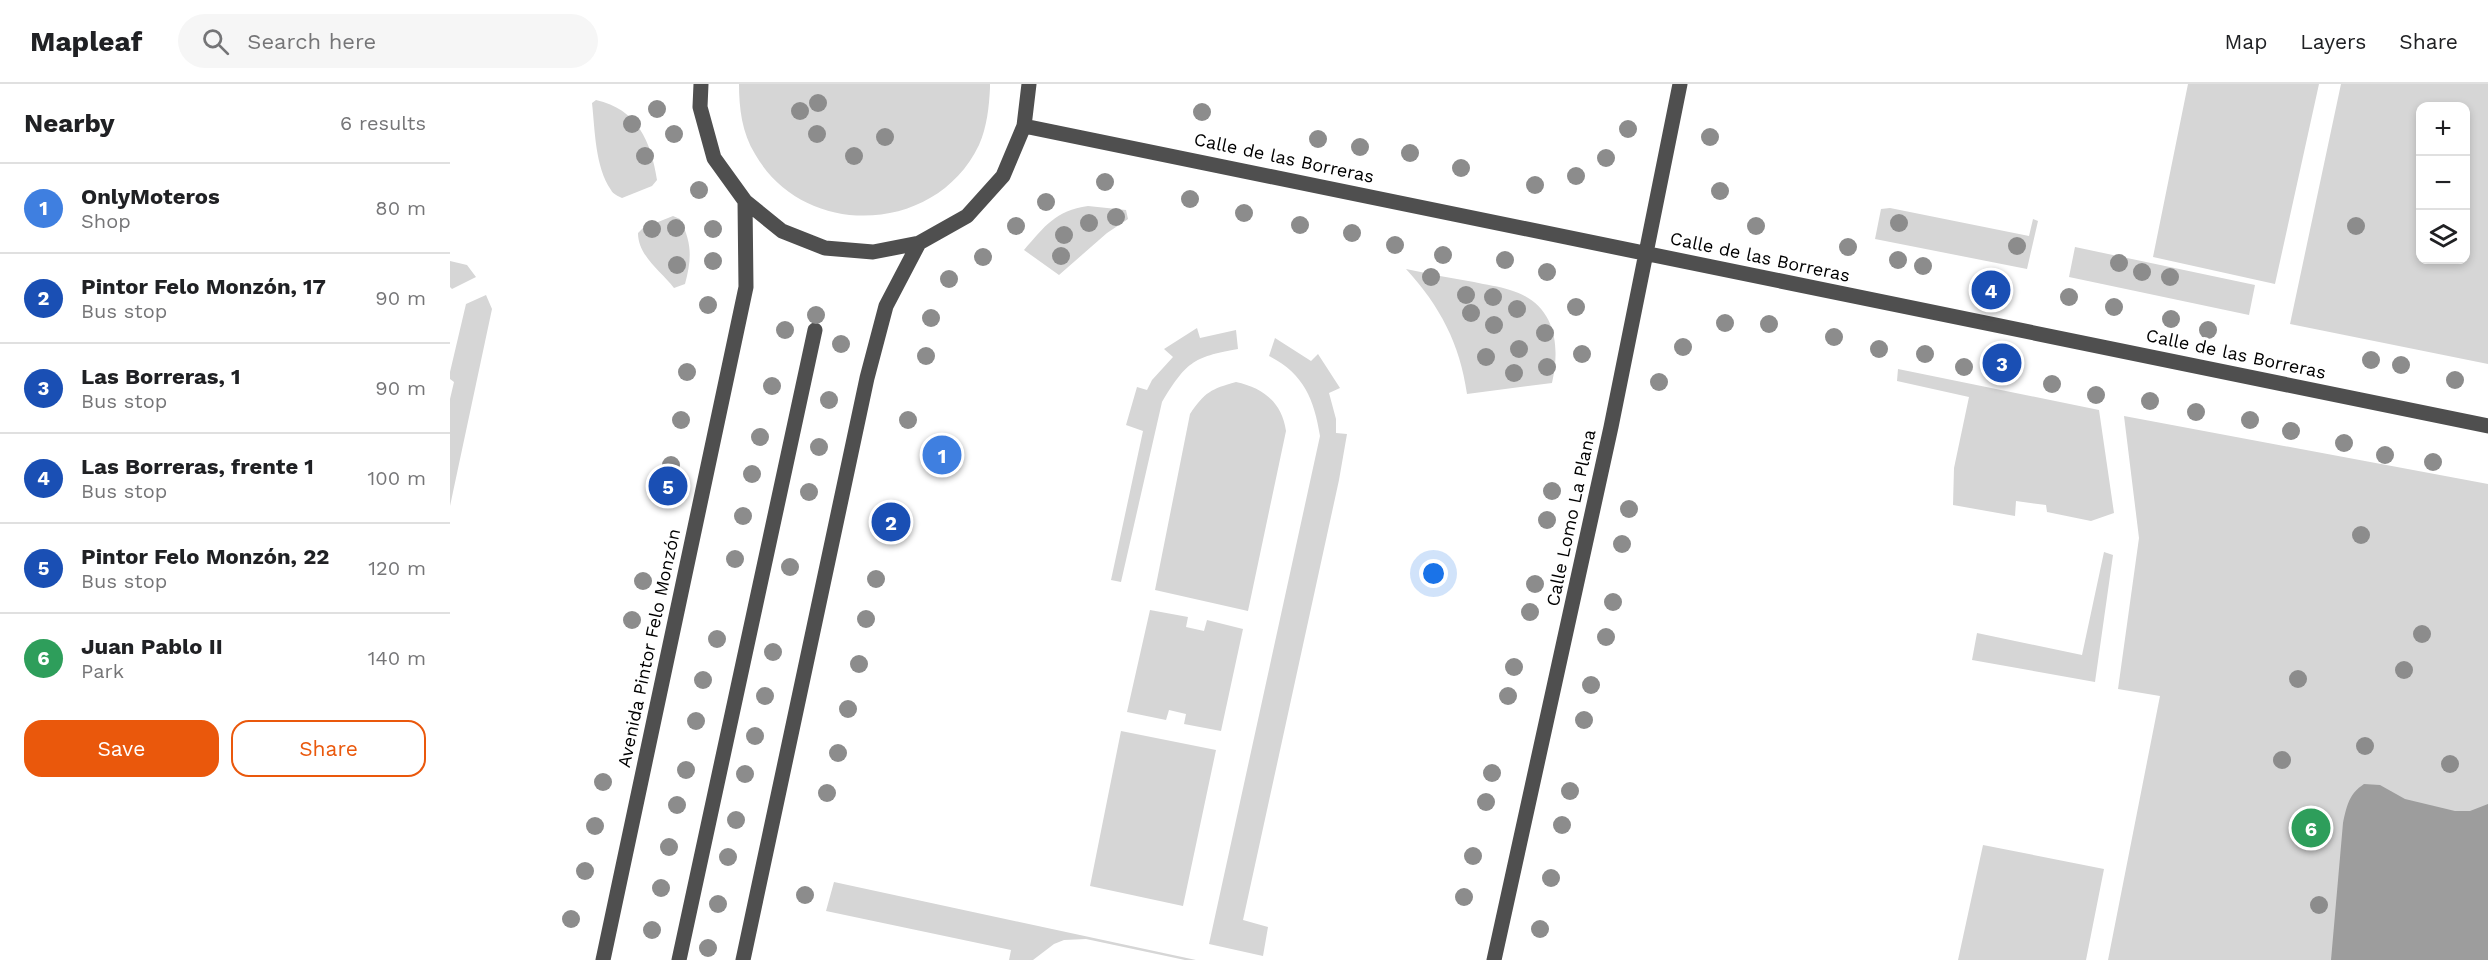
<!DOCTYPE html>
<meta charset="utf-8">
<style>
body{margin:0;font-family:"Work Sans",sans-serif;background:#f6f6f6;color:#202124}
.controls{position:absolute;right:18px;top:18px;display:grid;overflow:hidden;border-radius:12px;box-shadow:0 3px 9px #0003}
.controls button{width:54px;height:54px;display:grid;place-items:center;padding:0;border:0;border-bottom:2px solid #e0e0e0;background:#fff;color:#202124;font:30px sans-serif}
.you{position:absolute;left:984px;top:490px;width:21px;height:21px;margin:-15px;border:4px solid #fff;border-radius:50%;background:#1a73e8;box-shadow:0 0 0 9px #1a73e833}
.badge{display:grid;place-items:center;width:39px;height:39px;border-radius:50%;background:#ea580c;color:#fff;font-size:20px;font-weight:700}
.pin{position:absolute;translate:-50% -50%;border:3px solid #fff;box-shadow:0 2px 6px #0006}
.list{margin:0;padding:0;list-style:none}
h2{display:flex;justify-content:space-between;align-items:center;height:78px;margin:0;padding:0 24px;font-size:26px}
h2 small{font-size:20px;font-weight:400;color:#757577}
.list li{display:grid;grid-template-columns:39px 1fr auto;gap:18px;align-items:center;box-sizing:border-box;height:90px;padding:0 24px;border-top:2px solid #e0e0e0}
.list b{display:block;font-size:22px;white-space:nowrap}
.list p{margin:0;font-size:20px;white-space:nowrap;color:#757577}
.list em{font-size:20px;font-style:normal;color:#757577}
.actions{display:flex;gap:12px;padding:18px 24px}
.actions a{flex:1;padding:14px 0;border:2px solid #ea580c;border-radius:18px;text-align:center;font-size:21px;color:#ea580c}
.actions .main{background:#ea580c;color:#fff}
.icon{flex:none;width:33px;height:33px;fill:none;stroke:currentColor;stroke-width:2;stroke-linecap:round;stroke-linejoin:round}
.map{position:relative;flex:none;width:2038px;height:876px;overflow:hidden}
header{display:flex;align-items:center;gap:36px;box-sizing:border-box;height:84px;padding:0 30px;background:#fff;border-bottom:2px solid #e0e0e0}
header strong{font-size:28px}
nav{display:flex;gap:33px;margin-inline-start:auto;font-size:21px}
.search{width:420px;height:54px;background:#f6f6f6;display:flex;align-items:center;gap:15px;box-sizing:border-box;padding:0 21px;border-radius:33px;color:#757577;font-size:22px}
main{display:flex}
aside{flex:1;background:#fff}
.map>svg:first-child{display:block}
</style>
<header>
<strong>Mapleaf</strong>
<div class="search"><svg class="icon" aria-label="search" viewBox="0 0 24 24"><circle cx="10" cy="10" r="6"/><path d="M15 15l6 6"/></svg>Search here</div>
<nav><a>Map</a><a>Layers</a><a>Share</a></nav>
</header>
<main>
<aside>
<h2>Nearby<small>6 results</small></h2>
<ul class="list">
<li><span class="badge" style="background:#3f7fe0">1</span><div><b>OnlyMoteros</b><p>Shop</p></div><em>80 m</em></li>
<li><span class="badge" style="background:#1a4fb4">2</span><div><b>Pintor Felo Monzón, 17</b><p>Bus stop</p></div><em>90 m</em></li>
<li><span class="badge" style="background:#1a4fb4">3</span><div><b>Las Borreras, 1</b><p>Bus stop</p></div><em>90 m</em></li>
<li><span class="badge" style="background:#1a4fb4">4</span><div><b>Las Borreras, frente 1</b><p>Bus stop</p></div><em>100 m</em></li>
<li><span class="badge" style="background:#1a4fb4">5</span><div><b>Pintor Felo Monzón, 22</b><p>Bus stop</p></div><em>120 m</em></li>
<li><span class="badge" style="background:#2e9e5b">6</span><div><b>Juan Pablo II</b><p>Park</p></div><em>140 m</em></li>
</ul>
<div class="actions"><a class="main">Save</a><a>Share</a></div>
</aside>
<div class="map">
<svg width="2038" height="876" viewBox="0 0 2038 876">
<rect width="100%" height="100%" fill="#fff"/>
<!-- green -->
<path fill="#d6d6d6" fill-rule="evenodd" d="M289 0H540V4C539 23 537 43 529 61 486 151 354 156 305 70 292 49 289 24 289 0Z
M1738 0H1869L1825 200 1703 173Z
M1891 0H2038V280L1840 240ZM2016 22V176H1970V22Z
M146 16C187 25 201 57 207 96L202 102 172 114C168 112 163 110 161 106 145 83 145 46 142 19Z
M638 122 676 126 678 135 657 149 609 191 574 166C595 142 605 127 638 122Z
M1440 124 1579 152 1583 135 1588 137 1577 185 1425 155 1431 125Z
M223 132 230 135C242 159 242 174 235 200L224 204C211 187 188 172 188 149L193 144Z
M1625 163 1805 201 1799 231 1619 193Z
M0 177 17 181 26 193 2 205 0 203Z
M956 185C979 190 1001 194 1024 198 1036 201 1049 202 1060 206 1105 219 1111 260 1102 299L1017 310C1010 260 990 222 956 185Z
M36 211 42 225 0 422V315L4 298 0 295V288L16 220Z
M747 244 750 254 786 246 788 265C742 273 736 279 712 318L671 498 661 496 693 347 676 341 687 303 697 306 702 296 723 273 714 265Z
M825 254 861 277 868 270 890 304 879 309 886 335V349L897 350 889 396 793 836 818 843 813 872 759 860 870 352C864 315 854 290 819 272Z
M1448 285 1649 326 1664 429 1641 437 1597 428 1596 421 1566 417 1565 432 1503 421 1504 384 1519 313 1447 297Z
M786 298C813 304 832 318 836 347L798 527 705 506 740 330C755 308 761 305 786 298Z
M1674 332 2038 400V876H1658L1710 612 1668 605 1689 454Z
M1654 468 1663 471 1645 598 1522 576 1527 549 1632 571Z
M700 526 738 533 736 543 754 547 757 536 793 545 771 647 734 640 736 630 719 626 716 636 677 628Z
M671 647 766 666 733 822 640 802Z
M1533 761 1654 785 1636 876H1508Z
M384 798 746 876H735L636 855 614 856 604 860 583 876H559L561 866 376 827Z"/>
<!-- water -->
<path fill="#9d9d9d" d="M1914 700 1930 701 1955 715 2005 727H2020L2038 720V876H1881L1893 739C1897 721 1899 710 1914 700Z"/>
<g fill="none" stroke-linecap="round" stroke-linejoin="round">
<!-- minor -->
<path stroke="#4f4f4f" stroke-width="15" d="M251 0 250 23 264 74 295 117 332 147 375 164 423 168 469 159 517 132 553 92 574 42 579 0
M574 42 2038 342
M153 876 296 203 295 117
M229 876 365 246
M293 876 417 294 436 222 469 159
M1044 876 1161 343 1230 0"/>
</g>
<!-- trees -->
<g fill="#8c8c8c">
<circle cx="368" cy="19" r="9"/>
<circle cx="207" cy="25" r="9"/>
<circle cx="350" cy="27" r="9"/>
<circle cx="752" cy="28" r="9"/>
<circle cx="182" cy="40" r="9"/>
<circle cx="1178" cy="45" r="9"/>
<circle cx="224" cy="50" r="9"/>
<circle cx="367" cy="50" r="9"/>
<circle cx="435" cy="53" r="9"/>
<circle cx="1260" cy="53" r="9"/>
<circle cx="868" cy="55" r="9"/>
<circle cx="910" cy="63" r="9"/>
<circle cx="960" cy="69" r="9"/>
<circle cx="195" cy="72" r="9"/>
<circle cx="404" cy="72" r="9"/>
<circle cx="1156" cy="74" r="9"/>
<circle cx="1011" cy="84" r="9"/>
<circle cx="1126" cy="92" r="9"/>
<circle cx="655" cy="98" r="9"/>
<circle cx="1085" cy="101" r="9"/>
<circle cx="249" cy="106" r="9"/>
<circle cx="1270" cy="107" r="9"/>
<circle cx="740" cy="115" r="9"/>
<circle cx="596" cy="118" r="9"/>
<circle cx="794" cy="129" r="9"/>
<circle cx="666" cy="133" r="9"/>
<circle cx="639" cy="139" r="9"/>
<circle cx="1449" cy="139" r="9"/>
<circle cx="850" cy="141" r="9"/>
<circle cx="566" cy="142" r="9"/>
<circle cx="1306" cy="142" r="9"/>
<circle cx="1906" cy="142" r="9"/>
<circle cx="226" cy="144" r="9"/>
<circle cx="202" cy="145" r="9"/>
<circle cx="263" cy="145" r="9"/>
<circle cx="902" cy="149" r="9"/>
<circle cx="614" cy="151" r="9"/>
<circle cx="945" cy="161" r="9"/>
<circle cx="1567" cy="162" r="9"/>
<circle cx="1398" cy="163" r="9"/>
<circle cx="993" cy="171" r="9"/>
<circle cx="611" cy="172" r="9"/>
<circle cx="533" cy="173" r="9"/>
<circle cx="1055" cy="176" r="9"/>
<circle cx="1448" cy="176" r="9"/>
<circle cx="263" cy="177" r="9"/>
<circle cx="1669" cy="179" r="9"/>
<circle cx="227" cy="181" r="9"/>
<circle cx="1473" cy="182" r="9"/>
<circle cx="1097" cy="188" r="9"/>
<circle cx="1692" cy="188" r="9"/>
<circle cx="981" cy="193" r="9"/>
<circle cx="1720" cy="193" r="9"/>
<circle cx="499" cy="195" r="9"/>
<circle cx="1016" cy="211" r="9"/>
<circle cx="1043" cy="213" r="9"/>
<circle cx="1619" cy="213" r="9"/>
<circle cx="258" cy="221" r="9"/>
<circle cx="1126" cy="223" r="9"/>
<circle cx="1664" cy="223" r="9"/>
<circle cx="1067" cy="225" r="9"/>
<circle cx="1021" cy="229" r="9"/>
<circle cx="366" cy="231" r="9"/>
<circle cx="481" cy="234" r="9"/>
<circle cx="1721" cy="235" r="9"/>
<circle cx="1275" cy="239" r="9"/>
<circle cx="1319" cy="240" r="9"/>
<circle cx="1044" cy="241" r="9"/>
<circle cx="335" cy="246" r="9"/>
<circle cx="1758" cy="246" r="9"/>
<circle cx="1095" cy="249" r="9"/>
<circle cx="1384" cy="253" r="9"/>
<circle cx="391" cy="260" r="9"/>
<circle cx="1233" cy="263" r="9"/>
<circle cx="1069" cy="265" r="9"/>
<circle cx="1429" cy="265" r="9"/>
<circle cx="1132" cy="270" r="9"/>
<circle cx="1475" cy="270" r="9"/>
<circle cx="476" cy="272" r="9"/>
<circle cx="1036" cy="273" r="9"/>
<circle cx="1921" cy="276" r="9"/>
<circle cx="1951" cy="281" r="9"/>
<circle cx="1097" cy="283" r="9"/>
<circle cx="1514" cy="283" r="9"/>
<circle cx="237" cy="288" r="9"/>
<circle cx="1064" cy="289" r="9"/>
<circle cx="1556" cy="290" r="9"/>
<circle cx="2005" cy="296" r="9"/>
<circle cx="1209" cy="298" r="9"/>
<circle cx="1602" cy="300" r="9"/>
<circle cx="322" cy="302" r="9"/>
<circle cx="1646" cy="311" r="9"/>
<circle cx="379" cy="316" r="9"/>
<circle cx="1700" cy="317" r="9"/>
<circle cx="1746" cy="328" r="9"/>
<circle cx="231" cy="336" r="9"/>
<circle cx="458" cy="336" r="9"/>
<circle cx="1800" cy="336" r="9"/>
<circle cx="1841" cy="347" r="9"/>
<circle cx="310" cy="353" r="9"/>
<circle cx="1894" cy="359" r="9"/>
<circle cx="369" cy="363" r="9"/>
<circle cx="1935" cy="371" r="9"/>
<circle cx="1983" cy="378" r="9"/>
<circle cx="221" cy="381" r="9"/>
<circle cx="302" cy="390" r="9"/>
<circle cx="1102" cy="407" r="9"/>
<circle cx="359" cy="408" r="9"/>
<circle cx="1179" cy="425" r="9"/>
<circle cx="293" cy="432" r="9"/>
<circle cx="1097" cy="436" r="9"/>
<circle cx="1911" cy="451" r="9"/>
<circle cx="1172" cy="460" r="9"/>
<circle cx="285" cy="475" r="9"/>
<circle cx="340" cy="483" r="9"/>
<circle cx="426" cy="495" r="9"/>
<circle cx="193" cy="497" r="9"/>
<circle cx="1085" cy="500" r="9"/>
<circle cx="1163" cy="518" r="9"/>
<circle cx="1080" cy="528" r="9"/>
<circle cx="416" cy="535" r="9"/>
<circle cx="182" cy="536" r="9"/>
<circle cx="1972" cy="550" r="9"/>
<circle cx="1156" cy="553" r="9"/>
<circle cx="267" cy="555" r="9"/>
<circle cx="323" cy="568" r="9"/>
<circle cx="409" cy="580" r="9"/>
<circle cx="1064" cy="583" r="9"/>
<circle cx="1954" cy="586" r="9"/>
<circle cx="1848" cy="595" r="9"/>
<circle cx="253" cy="596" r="9"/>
<circle cx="1141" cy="601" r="9"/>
<circle cx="315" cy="612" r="9"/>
<circle cx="1058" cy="612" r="9"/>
<circle cx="398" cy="625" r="9"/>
<circle cx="1134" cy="636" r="9"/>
<circle cx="246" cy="637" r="9"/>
<circle cx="305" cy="652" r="9"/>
<circle cx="1915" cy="662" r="9"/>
<circle cx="388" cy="669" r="9"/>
<circle cx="1832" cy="676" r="9"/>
<circle cx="2000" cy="680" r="9"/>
<circle cx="236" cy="686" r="9"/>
<circle cx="1042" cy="689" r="9"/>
<circle cx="295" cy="690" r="9"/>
<circle cx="153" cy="698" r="9"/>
<circle cx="1120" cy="707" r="9"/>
<circle cx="377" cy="709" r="9"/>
<circle cx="1036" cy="718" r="9"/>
<circle cx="227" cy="721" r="9"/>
<circle cx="286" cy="736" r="9"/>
<circle cx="1112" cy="741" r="9"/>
<circle cx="145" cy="742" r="9"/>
<circle cx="219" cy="763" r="9"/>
<circle cx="1023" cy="772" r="9"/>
<circle cx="278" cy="773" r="9"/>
<circle cx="135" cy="787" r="9"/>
<circle cx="1101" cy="794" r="9"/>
<circle cx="211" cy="804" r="9"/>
<circle cx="355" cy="811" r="9"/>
<circle cx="1014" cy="813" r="9"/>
<circle cx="268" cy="820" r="9"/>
<circle cx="1869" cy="821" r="9"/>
<circle cx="121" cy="835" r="9"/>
<circle cx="1090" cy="845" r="9"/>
<circle cx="202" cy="846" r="9"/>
<circle cx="258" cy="864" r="9"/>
</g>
<g text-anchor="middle" stroke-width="6" stroke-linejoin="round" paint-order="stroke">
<!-- street labels -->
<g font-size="18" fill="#000" stroke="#fff">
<text transform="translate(834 74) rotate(12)" y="6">Calle de las Borreras</text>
<text transform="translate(1310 173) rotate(12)" y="6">Calle de las Borreras</text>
<text transform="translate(1786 270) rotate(12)" y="6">Calle de las Borreras</text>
<text transform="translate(1121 434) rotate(-78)" y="6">Calle Lomo La Plana</text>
<text transform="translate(199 564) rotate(-78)" y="6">Avenida Pintor Felo Monzón</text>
</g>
</g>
</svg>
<div class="controls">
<button>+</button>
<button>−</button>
<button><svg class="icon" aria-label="layers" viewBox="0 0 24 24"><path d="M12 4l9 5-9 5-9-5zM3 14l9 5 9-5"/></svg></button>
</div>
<div class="you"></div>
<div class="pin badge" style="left:492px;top:371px;background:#3f7fe0">1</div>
<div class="pin badge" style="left:441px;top:438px;background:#1a4fb4">2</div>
<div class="pin badge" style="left:1552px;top:279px;background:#1a4fb4">3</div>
<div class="pin badge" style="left:1541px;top:206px;background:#1a4fb4">4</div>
<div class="pin badge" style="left:218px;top:402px;background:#1a4fb4">5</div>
<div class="pin badge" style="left:1861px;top:744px;background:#2e9e5b">6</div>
</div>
</main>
